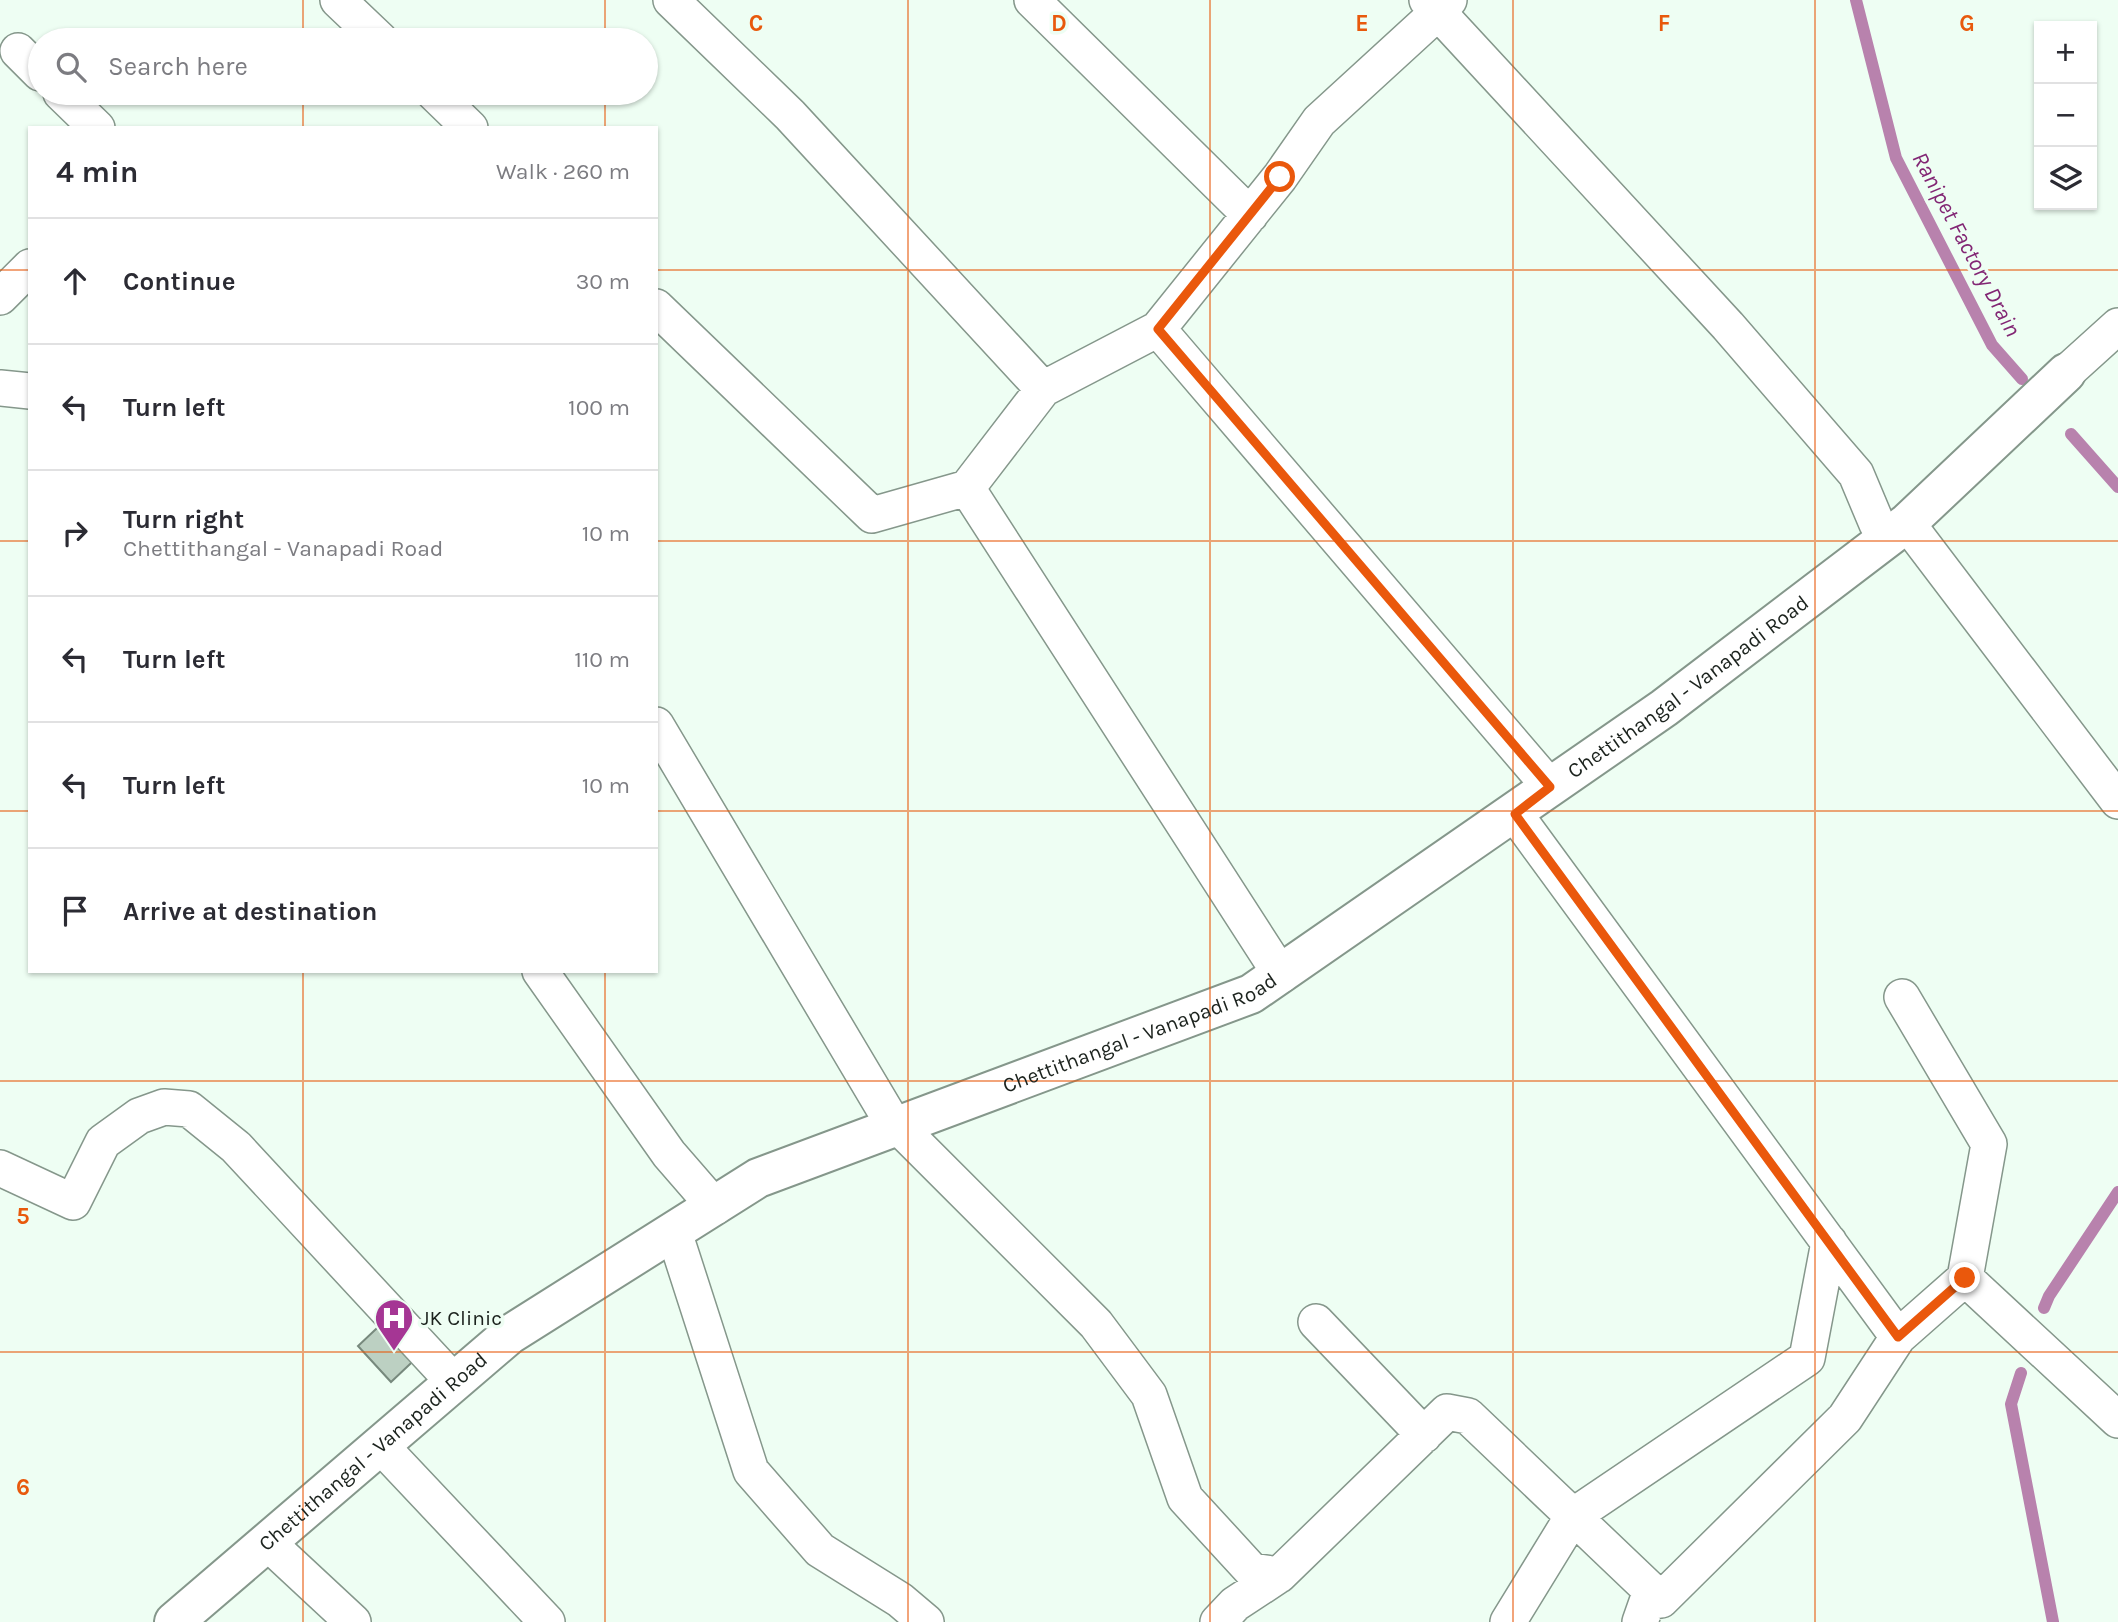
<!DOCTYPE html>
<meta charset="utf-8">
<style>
body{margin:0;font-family:Karla,sans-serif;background:#f2f2f3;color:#2b2b33}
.controls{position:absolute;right:21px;top:21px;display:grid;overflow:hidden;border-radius:0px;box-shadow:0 2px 5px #0004}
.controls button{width:63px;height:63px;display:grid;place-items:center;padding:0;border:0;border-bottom:2px solid #e1e1e2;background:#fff;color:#2b2b33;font:35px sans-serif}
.stop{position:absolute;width:21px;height:21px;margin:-16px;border:5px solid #ea580c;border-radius:50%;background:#fff}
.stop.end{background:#ea580c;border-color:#fff;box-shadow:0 2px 7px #0008}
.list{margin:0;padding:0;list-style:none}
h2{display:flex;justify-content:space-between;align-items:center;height:91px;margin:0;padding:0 28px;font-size:30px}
h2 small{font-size:23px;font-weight:400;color:#7c7c81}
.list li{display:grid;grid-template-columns:46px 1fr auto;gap:21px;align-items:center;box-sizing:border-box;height:126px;padding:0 28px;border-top:2px solid #e1e1e2}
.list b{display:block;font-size:26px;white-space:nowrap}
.list p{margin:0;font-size:23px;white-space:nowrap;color:#7c7c81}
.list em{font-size:23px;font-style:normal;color:#7c7c81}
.icon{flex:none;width:38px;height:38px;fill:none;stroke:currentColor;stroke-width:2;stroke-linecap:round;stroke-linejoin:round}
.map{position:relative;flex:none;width:2118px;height:1622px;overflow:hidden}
.search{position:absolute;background:#fff;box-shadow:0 2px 5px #0004;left:28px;top:28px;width:630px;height:77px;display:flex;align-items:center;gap:18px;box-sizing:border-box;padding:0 24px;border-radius:38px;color:#7c7c81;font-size:26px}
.panel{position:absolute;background:#fff;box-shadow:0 2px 5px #0004;left:28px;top:126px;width:630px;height:847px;border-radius:0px}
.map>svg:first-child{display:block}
</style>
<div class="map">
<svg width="2118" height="1622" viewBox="0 0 2118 1622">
<rect width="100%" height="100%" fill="#eefef3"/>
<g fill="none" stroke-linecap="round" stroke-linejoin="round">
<!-- stream -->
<path stroke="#b882ad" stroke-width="12" d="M1856 0 1896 158 1992 345 2022 379
M2071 434 2118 487
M2044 1308 2049 1296 2118 1192
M2021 1373 2011 1404 2053 1622"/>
</g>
<!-- building -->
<path fill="#bcd0c2" stroke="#77897d" stroke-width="2" d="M393 1313 426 1349 391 1382 358 1346Z"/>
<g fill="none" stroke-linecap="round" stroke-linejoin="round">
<!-- street casing -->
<g stroke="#85978b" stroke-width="38">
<path id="street" d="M338 0 380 40
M671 0 790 115 1043 389
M1032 0 1250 215
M1427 0 1438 12 1319 121 1280 177 1158 329 1550 787
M1449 0 1438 12 1728 326 1856 474 1877 524 1891 536
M18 51 40 73
M61 93 97 128
M434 93 470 128
M0 297 30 267
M656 307 872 515 967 488 1043 389 1158 329
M2066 373 2118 326
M0 388 30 391
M967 488 1281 975
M1907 523 2118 801
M656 725 889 1117 1096 1324 1149 1395 1185 1498 1252 1571 1279 1575 1447 1412 1468 1416 1661 1600 1845 1418 1898 1337 1965 1278 2118 1420
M1515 814 1898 1337
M540 971 669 1154 715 1207
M1902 997 1989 1144 1965 1278
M0 1168 73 1202 103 1142 139 1116 164 1107 189 1109 236 1147 454 1382
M674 1232 751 1471 820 1550 900 1600 926 1622
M1316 1322 1424 1435
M380 1445 547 1622
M267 1542 353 1622
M1218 1622 1235 1604 1279 1575
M1508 1622 1573 1516 1807 1358 1829 1242
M1640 1622 1647 1602 1661 1600"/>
</g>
<!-- secondary casing -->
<g stroke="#85978b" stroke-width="42">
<g id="secondary">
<path id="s1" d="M174 1622 509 1335 758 1178 1251 994 1664 708 1907 523 2066 373"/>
</g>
</g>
<!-- street -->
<use href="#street" stroke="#fff" stroke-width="35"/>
<!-- secondary -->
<use href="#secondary" stroke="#fff" stroke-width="38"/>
</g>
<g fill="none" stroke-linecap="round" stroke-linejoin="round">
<!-- route -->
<path stroke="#ea580c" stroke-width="9" d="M1280 177 1158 329 1550 787 1515 814 1898 1337 1965 1278"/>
</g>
<!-- grid -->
<path fill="none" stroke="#e8590c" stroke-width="2" stroke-opacity="0.55" d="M303 0V40M605 0V40M908 0V1622M1210 0V1622M1513 0V1622M1815 0V1622M303 93V128M605 93V128M0 270H30M656 270H2118M0 541H30M656 541H2118M0 811H30M656 811H2118M303 971V1622M605 971V1622M0 1081H2118M0 1352H2118"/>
<!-- icons -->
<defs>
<g id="hospital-pin" transform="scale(2.0125)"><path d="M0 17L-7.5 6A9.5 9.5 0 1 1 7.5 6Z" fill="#a53694" stroke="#eefef3"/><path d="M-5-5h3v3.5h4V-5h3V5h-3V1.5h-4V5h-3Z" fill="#fff"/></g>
</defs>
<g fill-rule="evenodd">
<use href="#hospital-pin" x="394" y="1318"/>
</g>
<g text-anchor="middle" stroke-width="7" stroke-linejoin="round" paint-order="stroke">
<!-- street labels -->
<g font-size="21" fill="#1b221d" stroke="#eefef3">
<text dy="7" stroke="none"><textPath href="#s1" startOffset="1796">Chettithangal - Vanapadi Road</textPath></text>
<text dy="7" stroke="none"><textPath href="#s1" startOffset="1144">Chettithangal - Vanapadi Road</textPath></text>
<text dy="7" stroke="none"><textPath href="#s1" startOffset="262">Chettithangal - Vanapadi Road</textPath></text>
</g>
<!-- poi labels -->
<g font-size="21" fill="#1b221d" stroke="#eefef3" text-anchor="start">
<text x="421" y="1325">JK Clinic</text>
</g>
<!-- water labels -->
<g font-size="23" font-style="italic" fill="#822674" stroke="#eefef3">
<text transform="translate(1967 244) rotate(62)" y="8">Ranipet Factory Drain</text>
</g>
</g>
<g font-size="23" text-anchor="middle" font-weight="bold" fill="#e8590c" stroke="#eefef3" stroke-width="7" stroke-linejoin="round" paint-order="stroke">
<text x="756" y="31">C</text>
<text x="1059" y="31">D</text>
<text x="1362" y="31">E</text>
<text x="1664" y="31">F</text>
<text x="1967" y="31">G</text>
<text x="23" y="1224">5</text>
<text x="23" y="1495">6</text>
</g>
</svg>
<div class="controls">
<button>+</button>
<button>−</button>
<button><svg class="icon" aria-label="layers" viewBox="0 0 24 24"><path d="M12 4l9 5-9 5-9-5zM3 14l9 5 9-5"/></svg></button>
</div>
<div class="stop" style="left:1280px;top:177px"></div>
<div class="stop end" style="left:1965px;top:1278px"></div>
<div class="search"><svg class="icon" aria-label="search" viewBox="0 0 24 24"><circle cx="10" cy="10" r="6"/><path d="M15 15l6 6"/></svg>Search here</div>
<section class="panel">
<h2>4 min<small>Walk · 260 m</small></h2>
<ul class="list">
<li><svg class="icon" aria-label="ahead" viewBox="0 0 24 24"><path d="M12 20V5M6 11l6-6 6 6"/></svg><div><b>Continue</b></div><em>30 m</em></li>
<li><svg class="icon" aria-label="left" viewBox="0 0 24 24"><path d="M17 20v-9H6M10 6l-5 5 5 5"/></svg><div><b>Turn left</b></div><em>100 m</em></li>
<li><svg class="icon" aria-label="right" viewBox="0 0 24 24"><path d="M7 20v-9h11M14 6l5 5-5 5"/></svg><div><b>Turn right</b><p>Chettithangal - Vanapadi Road</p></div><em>10 m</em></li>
<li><svg class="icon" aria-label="left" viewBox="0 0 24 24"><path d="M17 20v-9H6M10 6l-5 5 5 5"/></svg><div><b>Turn left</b></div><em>110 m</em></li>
<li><svg class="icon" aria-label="left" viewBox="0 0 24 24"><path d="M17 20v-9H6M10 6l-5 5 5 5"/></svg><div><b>Turn left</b></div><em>10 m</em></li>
<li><svg class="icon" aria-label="arrive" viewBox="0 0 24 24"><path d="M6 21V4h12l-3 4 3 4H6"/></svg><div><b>Arrive at destination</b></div></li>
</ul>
</section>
</div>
